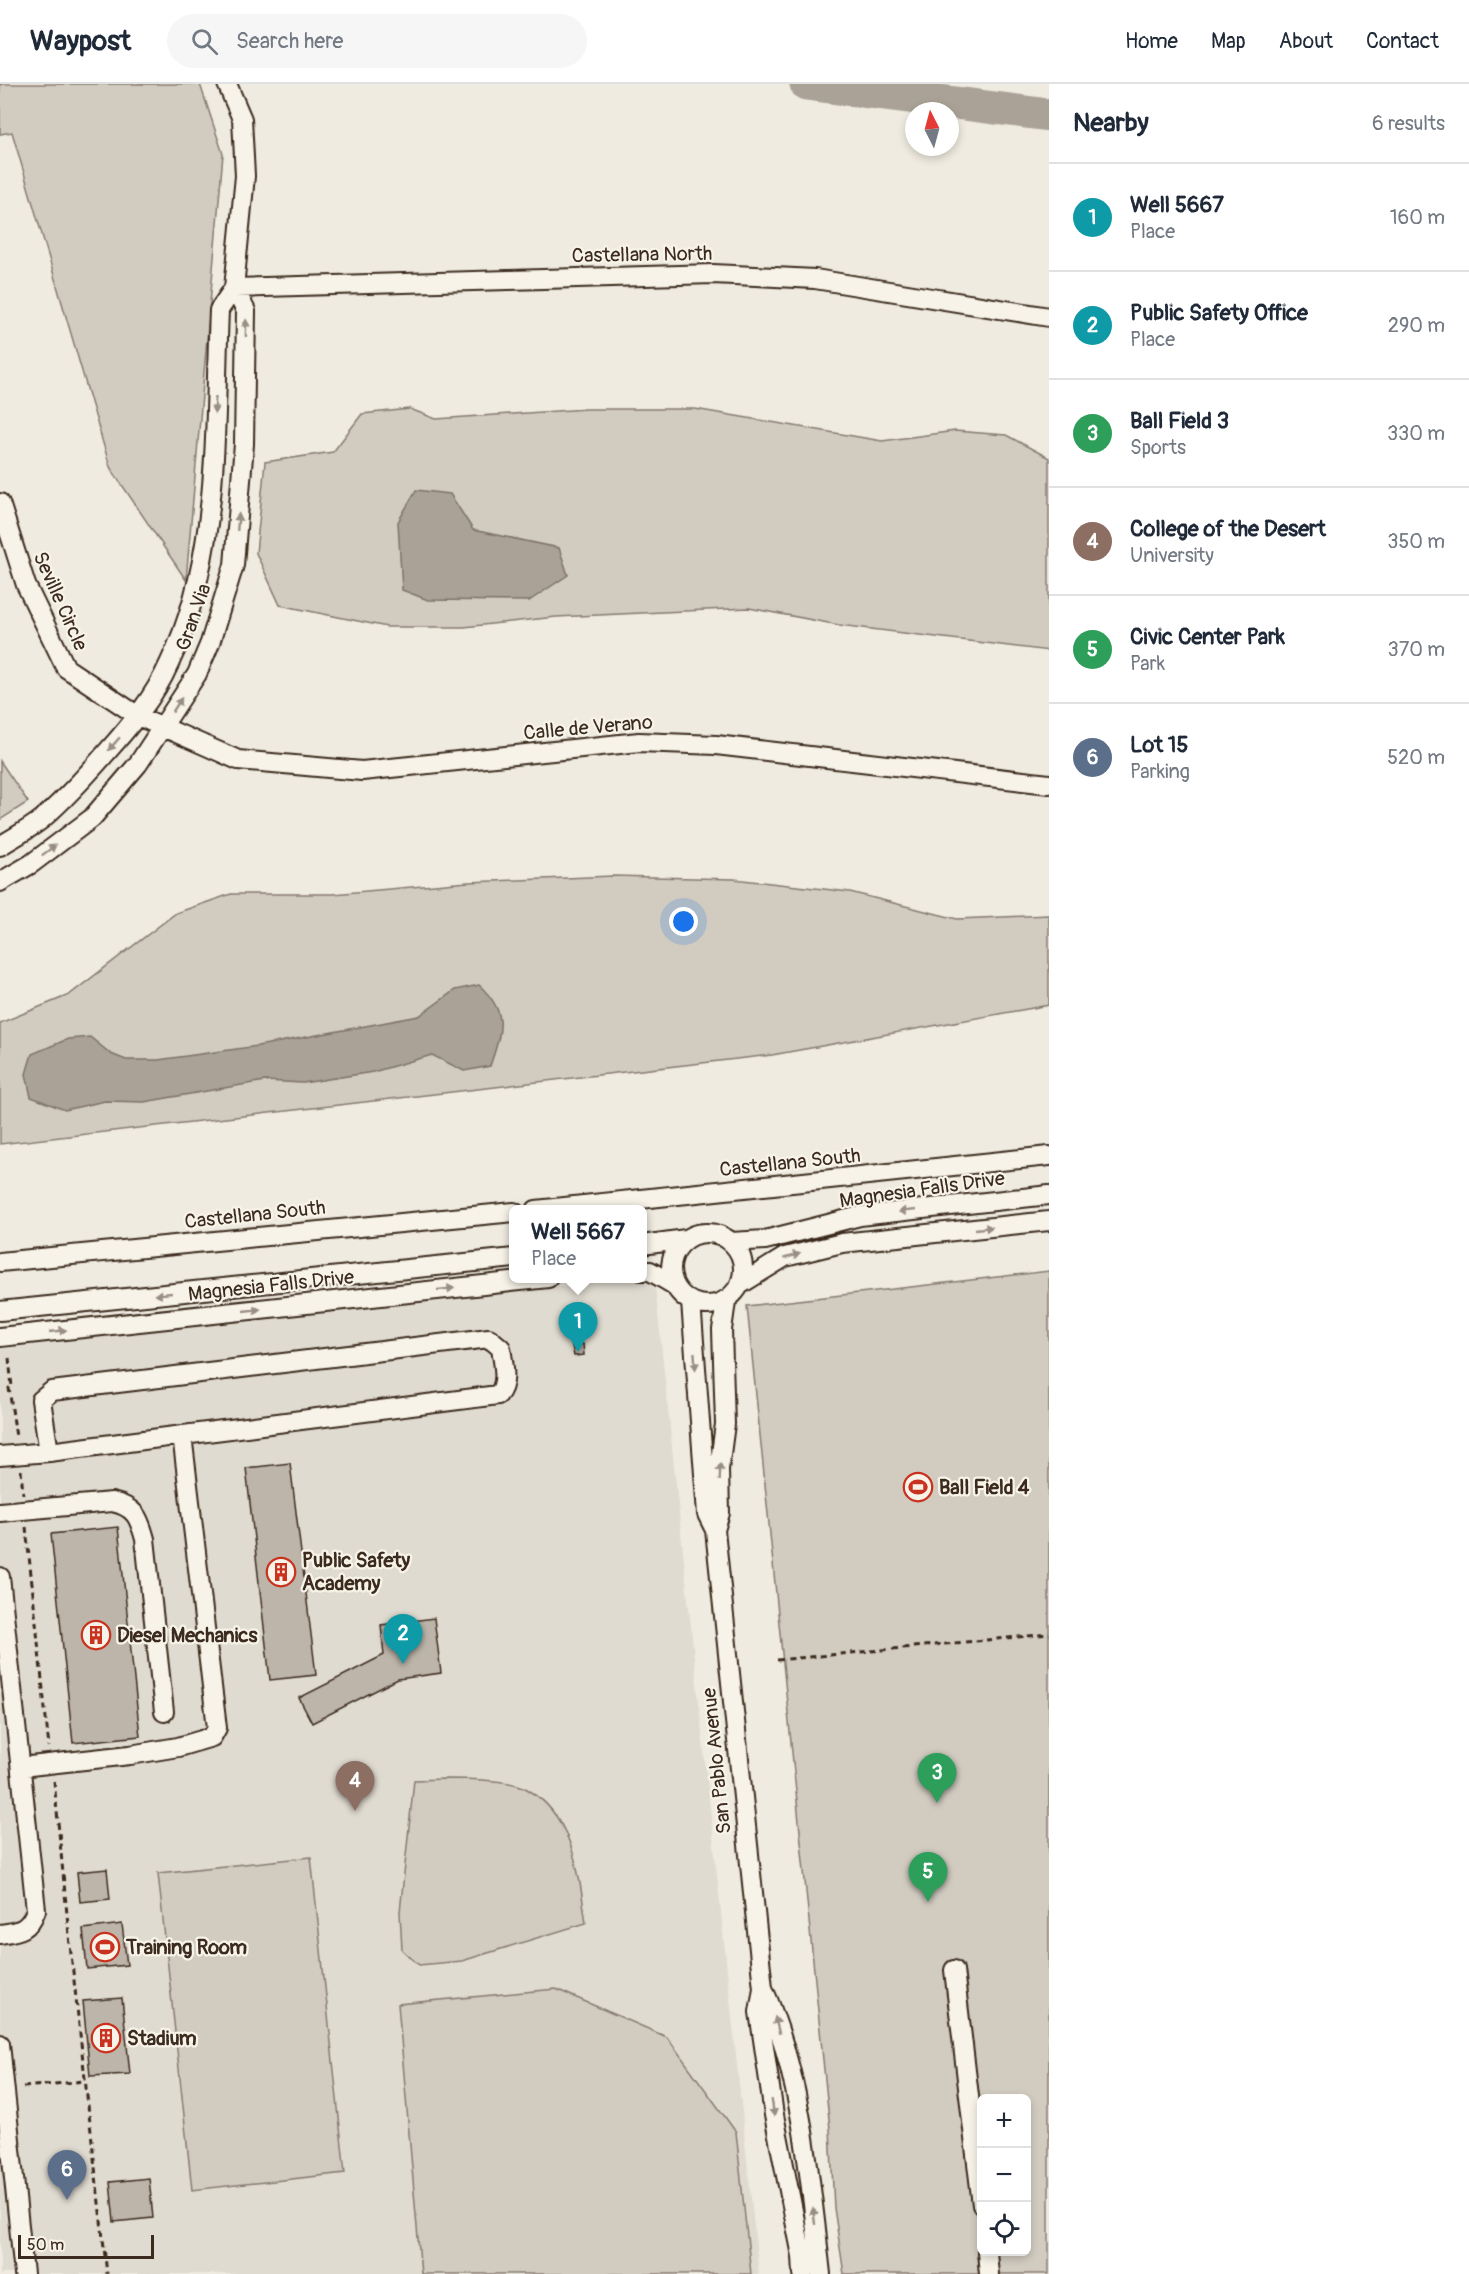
<!DOCTYPE html>
<meta charset="utf-8">
<style>
body{margin:0;font-family:Pangolin,sans-serif;background:#f6f6f7;color:#1f2937}
.controls{position:absolute;right:18px;bottom:18px;display:grid;overflow:hidden;border-radius:9px;box-shadow:0 3px 9px #0003}
.controls button{width:54px;height:54px;display:grid;place-items:center;padding:0;border:0;border-bottom:2px solid #e0e1e3;background:#fff;color:#1f2937;font:30px sans-serif}
.compass{position:absolute;left:905px;top:18px;width:54px;height:54px;border-radius:50%;background:#fff;box-shadow:0 3px 9px #0003;rotate:354deg}
.scale{position:absolute;left:18px;bottom:15px;width:136px;box-sizing:border-box;padding-left:6px;border:3px solid #3b2a1e;border-top:0;font-size:16px;line-height:21px;white-space:nowrap;color:#3b2a1e;-webkit-text-stroke:4px #f7f3e8;paint-order:stroke}
.you{position:absolute;left:684px;top:838px;width:21px;height:21px;margin:-15px;border:4px solid #fff;border-radius:50%;background:#1a73e8;box-shadow:0 0 0 9px #1a73e833}
.badge{display:grid;place-items:center;width:39px;height:39px;border-radius:50%;background:#ea580c;color:#fff;font-size:20px;font-weight:700}
.pin{position:absolute;translate:-50% -50px;filter:drop-shadow(0 2px 3px #0008)}
.pin::after{content:'';position:absolute;top:32px;width:21px;height:18px;background:inherit;clip-path:polygon(0 0,100% 0,50% 100%)}
.popup{position:absolute;left:509px;top:1121px;width:138px;height:78px;box-sizing:border-box;display:grid;place-content:center;border-radius:9px;background:#fff;filter:drop-shadow(0 2px 4px #0005);font-size:20px;white-space:nowrap;color:#747a83}
.popup b{font-size:22px;color:#1f2937}
.popup::after{content:'';position:absolute;left:50%;top:100%;margin-left:-12px;border:12px solid transparent;border-top-color:#fff}
.list{margin:0;padding:0;list-style:none}
h2{display:flex;justify-content:space-between;align-items:center;height:78px;margin:0;padding:0 24px;font-size:26px}
h2 small{font-size:20px;font-weight:400;color:#747a83}
.list li{display:grid;grid-template-columns:39px 1fr auto;gap:18px;align-items:center;box-sizing:border-box;height:108px;padding:0 24px;border-top:2px solid #e0e1e3}
.list b{display:block;font-size:22px;white-space:nowrap}
.list p{margin:0;font-size:20px;white-space:nowrap;color:#747a83}
.list em{font-size:20px;font-style:normal;color:#747a83}
.icon{flex:none;width:33px;height:33px;fill:none;stroke:currentColor;stroke-width:2;stroke-linecap:round;stroke-linejoin:round}
.map{position:relative;flex:none;width:1049px;height:2190px;overflow:hidden}
header{display:flex;align-items:center;gap:36px;box-sizing:border-box;height:84px;padding:0 30px;background:#fff;border-bottom:2px solid #e0e1e3}
header strong{font-size:28px}
nav{display:flex;gap:33px;margin-inline-start:auto;font-size:21px}
.search{width:420px;height:54px;background:#f6f6f7;display:flex;align-items:center;gap:15px;box-sizing:border-box;padding:0 21px;border-radius:33px;color:#747a83;font-size:22px}
main{display:flex}
aside{flex:1;background:#fff}
.map>svg:first-child{display:block}
</style>
<header>
<strong>Waypost</strong>
<div class="search"><svg class="icon" aria-label="search" viewBox="0 0 24 24"><circle cx="10" cy="10" r="6"/><path d="M15 15l6 6"/></svg>Search here</div>
<nav><a>Home</a><a>Map</a><a>About</a><a>Contact</a></nav>
</header>
<main>
<div class="map">
<svg width="1049" height="2190" viewBox="0 0 1049 2190">
<rect width="100%" height="100%" fill="#efebe0"/>
<filter id="ink" filterUnits="userSpaceOnUse"><feTurbulence type="fractalNoise" baseFrequency=".0167" numOctaves="2"/><feDisplacementMap in="SourceGraphic" scale="12" xChannelSelector="R" yChannelSelector="G"/><feConvolveMatrix kernelMatrix="1 2 1 2 8 2 1 2 1" color-interpolation-filters="sRGB"/></filter>
<g filter="url(#ink)">
<!-- built -->
<path fill="#e0dbd0" d="M654 1192 759 2190H0V1263Z"/>
<!-- green -->
<path fill="#d1cbc0" stroke="#867a6f" stroke-width="1.5" fill-rule="evenodd" d="M0 0H200L223 70 186 496 110 383 12 48 0 50Z
M410 325 436 335 586 325H695L882 357 955 347 1006 351 1049 374V567L839 541 749 524 556 533 464 543H387L280 521 256 469 265 378 333 368 362 330Z
M0 677 28 718 0 736Z
M613 792 734 795 850 808 957 835 1049 831V921L772 971 0 1060V939L69 911 176 829 231 810H333L468 798Z
M1049 1187V2190H844L834 2124 830 2045 747 1222ZM982 2014H1026V2168H982Z
M445 1695C465 1695 511 1695 527 1705 574 1732 579 1791 586 1839L462 1877 419 1881 402 1866 400 1828 414 1696Z
M311 1773 345 2089 192 2106 158 1789Z
M556 1905 667 1953 736 2048 751 2190H421L398 1920Z"/>
<!-- water -->
<path fill="#aaa296" stroke="#7e7266" stroke-width="1.5" d="M416 406 450 410 473 446 559 464 568 491 529 517 428 516 402 506 398 438Z
M479 901C509 929 502 946 490 982L464 987 432 971 373 988 303 999 265 997 144 1018 105 1017 65 1026 31 1013 26 990 32 970 68 955 90 953 111 970 126 976H158L258 962 419 932 455 906Z"/>
<g fill="none" stroke-linecap="round" stroke-linejoin="round">
<!-- river -->
<path stroke="#aaa296" stroke-width="33" d="M806 0 1049 31"/>
</g>
<!-- building -->
<path fill="#bdb5aa" stroke="#3b2a1e" stroke-width="1.5" d="M583 1260 584 1271 574 1272 572 1261Z
M290 1379 316 1591 270 1596 246 1384Z
M118 1443 140 1652 73 1659 51 1450Z
M434 1534 441 1589 398 1595 312 1639 299 1614 384 1571 381 1541Z
M107 1785 110 1815 80 1818 77 1788Z
M122 1840 127 1881 87 1885 83 1845Z
M122 1914 130 1990 90 1992 83 1917Z
M149 2094 153 2134 114 2138 110 2098Z"/>
<g fill="none" stroke-linecap="round" stroke-linejoin="round">
<!-- minor casing -->
<g stroke="#3b2a1e" stroke-width="22">
<path id="minor" d="M234 204 713 190 815 195 1049 233
M0 419 26 501 66 584 138 632 238 676 362 687 639 658 716 661 1049 700
M0 762C14 753 30 745 42 735 65 715 86 692 106 669 130 642 154 614 169 580 221 472 214 343 219 226L234 204 245 92 242 35 227 0
M0 798 31 780 92 734 138 680 197 590 210 559 234 481 244 360 246 227 234 204
M536 1126 1049 1072
M671 1185a36 36 0 1 1 72 0a36 36 0 1 1-72 0Z
M731 1158 765 1156 860 1132 1049 1111
M642 1161 686 1155
M0 1178 514 1128
M642 1187H650L674 1201
M741 1200 785 1173 842 1159 1049 1137
M691 1218 707 1430 715 1446 763 1904 759 1928 774 2031 802 2172 803 2190
M0 1227 514 1174
M0 1253 548 1194
M0 1372 49 1368 498 1311C509 1298 503 1279 501 1264L489 1254 52 1307 41 1316 49 1368
M0 1428 112 1418C135 1423 139 1433 145 1455L164 1628
M715 1446 720 1429 719 1385 725 1340 722 1246 726 1217
M0 1493 36 1826C29 1846 20 1847 0 1850
M21 1683 130 1671 178 1663 212 1653 217 1644 182 1351
M954 1886 982 2121
M763 1904C802 1992 810 2095 821 2190
M0 1960 24 2190
M987 2168 989 2190"/>
</g>
<!-- path -->
<path stroke="#3b2a1e" stroke-width="3" stroke-dasharray="6 4.5" stroke-linecap="butt" d="M9 1274 12 1303 9 1304 16 1353
M21 1386 23 1410
M26 1443 49 1663
M777 1576 1049 1550
M54 1697 70 1861 107 2190
M23 2003 85 1997"/>
<!-- minor -->
<use href="#minor" stroke="#f7f3e8" stroke-width="18"/>
</g>
<!-- one-way arrows -->
<defs><path id="oneway-solid" d="M-6-.8H1V-3.2L6.5 0L1 3.2V.8H-6Z" transform="scale(1.5)"/></defs>
<g fill="#998e83">
<use href="#oneway-solid" transform="translate(246 244) rotate(-89)"/>
<use href="#oneway-solid" transform="translate(215 321) rotate(93)"/>
<use href="#oneway-solid" transform="translate(238 438) rotate(-85)"/>
<use href="#oneway-solid" transform="translate(177 621) rotate(-57)"/>
<use href="#oneway-solid" transform="translate(114 660) rotate(131)"/>
<use href="#oneway-solid" transform="translate(49 766) rotate(-37)"/>
<use href="#oneway-solid" transform="translate(907 1127) rotate(174)"/>
<use href="#oneway-solid" transform="translate(984 1144) rotate(-6)"/>
<use href="#oneway-solid" transform="translate(792 1172) rotate(-17)"/>
<use href="#oneway-solid" transform="translate(446 1205) rotate(-6)"/>
<use href="#oneway-solid" transform="translate(163 1210) rotate(174)"/>
<use href="#oneway-solid" transform="translate(252 1226) rotate(-6)"/>
<use href="#oneway-solid" transform="translate(58 1247) rotate(-6)"/>
<use href="#oneway-solid" transform="translate(695 1277) rotate(86)"/>
<use href="#oneway-solid" transform="translate(720 1388) rotate(-88)"/>
<use href="#oneway-solid" transform="translate(777 1941) rotate(-104)"/>
<use href="#oneway-solid" transform="translate(773 2024) rotate(81)"/>
<use href="#oneway-solid" transform="translate(814 2132) rotate(-97)"/>
</g>
</g>
<!-- icons -->
<defs>
<g id="stadium-ring" transform="scale(1.5)"><circle r="9.5" fill="#f7f3e8" stroke="#c8321e" stroke-width="1.5"/><path d="M0-5a6.5 5 0 1 0 0 10a6.5 5 0 1 0 0-10ZM-3.5-1.8h7v3.6h-7Z" fill="#c8321e"/></g>
<g id="building-ring" transform="scale(1.5)"><circle r="9.5" fill="#f7f3e8" stroke="#c8321e" stroke-width="1.5"/><path d="M-4-6H4V6H1V3H-1V6H-4ZM-2.5-4.3h1.7v1.8h-1.7ZM.8-4.3h1.7v1.8H.8ZM-2.5-1h1.7V.8h-1.7ZM.8-1h1.7V.8H.8Z" fill="#c8321e"/></g>
</defs>
<g fill-rule="evenodd">
<use href="#stadium-ring" x="918" y="1403"/>
<use href="#building-ring" x="281" y="1488"/>
<use href="#building-ring" x="96" y="1551"/>
<use href="#stadium-ring" x="105" y="1863"/>
<use href="#building-ring" x="106" y="1954"/>
</g>
<g text-anchor="middle" stroke-width="4.5" stroke-linejoin="round" paint-order="stroke">
<!-- street labels -->
<g font-size="20" fill="#3b2a1e" stroke="#f7f3e8">
<text transform="translate(642 170) rotate(-1)" y="7">Castellana North</text>
<text transform="translate(61 517) rotate(66)" y="7">Seville Circle</text>
<text transform="translate(193 533) rotate(-71)" y="7">Gran Via</text>
<text transform="translate(588 643) rotate(-5)" y="7">Calle de Verano</text>
<text transform="translate(790 1078) rotate(-6)" y="7">Castellana South</text>
<text transform="translate(922 1105) rotate(-8)" y="7">Magnesia Falls Drive</text>
<text transform="translate(255 1130) rotate(-6)" y="7">Castellana South</text>
<text transform="translate(271 1201) rotate(-6)" y="7">Magnesia Falls Drive</text>
<text transform="translate(716 1677) rotate(-96)" y="7">San Pablo Avenue</text>
</g>
<!-- poi labels -->
<g font-size="20" font-weight="bold" fill="#3b2a1e" stroke="#f7f3e8" text-anchor="start">
<text x="939" y="1410">Ball Field 4</text>
<text x="302" y="1483">Public Safety<tspan x="302" dy="23">Academy</tspan></text>
<text x="117" y="1558">Diesel Mechanics</text>
<text x="126" y="1870">Training Room</text>
<text x="127" y="1961">Stadium</text>
</g>
</g>
</svg>
<div class="controls">
<button>+</button>
<button>−</button>
<button><svg class="icon" aria-label="locate" viewBox="0 0 24 24"><circle cx="12" cy="12" r="6"/><path d="M12 2v4M12 18v4M2 12h4M18 12h4"/></svg></button>
</div>
<svg class="compass" viewBox="-18 -18 36 36"><path d="M0-13l5 13h-10z" fill="#e53935"/><path d="M0 13l5-13h-10z" fill="#747a83"/></svg>
<div class="scale">50 m</div>
<div class="you"></div>
<div class="pin badge" style="left:578px;top:1268px;background:#0f9aa8">1</div>
<div class="popup"><b>Well 5667</b>Place</div>
<div class="pin badge" style="left:403px;top:1580px;background:#0f9aa8">2</div>
<div class="pin badge" style="left:937px;top:1719px;background:#2e9e5b">3</div>
<div class="pin badge" style="left:355px;top:1727px;background:#8d6e63">4</div>
<div class="pin badge" style="left:928px;top:1818px;background:#2e9e5b">5</div>
<div class="pin badge" style="left:67px;top:2116px;background:#5c6f8a">6</div>
</div>
<aside>
<h2>Nearby<small>6 results</small></h2>
<ul class="list">
<li><span class="badge" style="background:#0f9aa8">1</span><div><b>Well 5667</b><p>Place</p></div><em>160 m</em></li>
<li><span class="badge" style="background:#0f9aa8">2</span><div><b>Public Safety Office</b><p>Place</p></div><em>290 m</em></li>
<li><span class="badge" style="background:#2e9e5b">3</span><div><b>Ball Field 3</b><p>Sports</p></div><em>330 m</em></li>
<li><span class="badge" style="background:#8d6e63">4</span><div><b>College of the Desert</b><p>University</p></div><em>350 m</em></li>
<li><span class="badge" style="background:#2e9e5b">5</span><div><b>Civic Center Park</b><p>Park</p></div><em>370 m</em></li>
<li><span class="badge" style="background:#5c6f8a">6</span><div><b>Lot 15</b><p>Parking</p></div><em>520 m</em></li>
</ul>
</aside>
</main>
